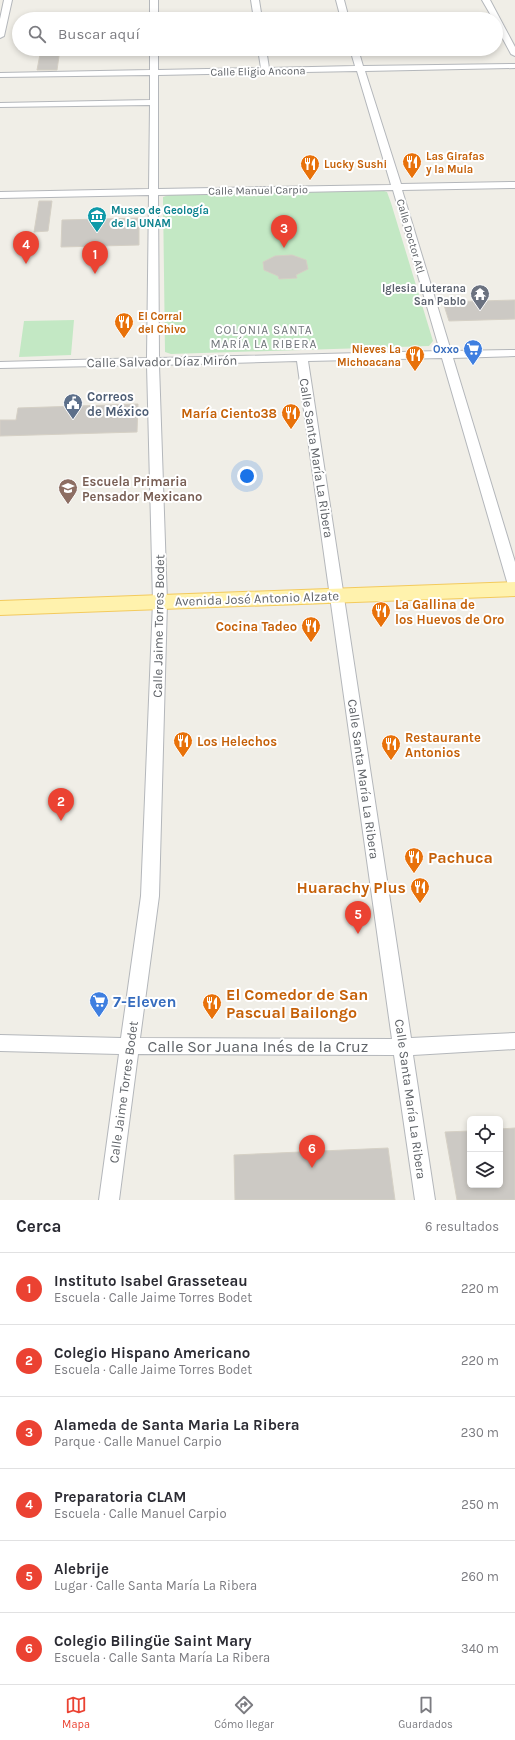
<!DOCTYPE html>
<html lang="es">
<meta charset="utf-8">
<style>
body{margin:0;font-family:Karla,sans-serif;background:#f7f7f7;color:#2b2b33}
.controls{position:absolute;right:12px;bottom:12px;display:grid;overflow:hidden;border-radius:6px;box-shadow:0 2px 6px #0003}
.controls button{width:36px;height:36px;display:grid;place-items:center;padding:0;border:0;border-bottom:1px solid #e1e1e2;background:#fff;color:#2b2b33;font:20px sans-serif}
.you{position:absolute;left:247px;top:476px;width:14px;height:14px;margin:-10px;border:3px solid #fff;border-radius:50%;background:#1a73e8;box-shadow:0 0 0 6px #1a73e833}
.badge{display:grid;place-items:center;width:26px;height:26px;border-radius:50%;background:#eb4232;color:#fff;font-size:13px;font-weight:700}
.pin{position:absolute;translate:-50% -33px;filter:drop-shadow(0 1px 2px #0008)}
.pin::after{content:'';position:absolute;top:21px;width:14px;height:12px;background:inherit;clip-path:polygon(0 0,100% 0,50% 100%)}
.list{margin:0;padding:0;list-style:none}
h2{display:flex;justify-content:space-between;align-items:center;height:52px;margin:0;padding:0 16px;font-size:17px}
h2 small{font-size:13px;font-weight:400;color:#7c7c81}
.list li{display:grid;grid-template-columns:26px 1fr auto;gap:12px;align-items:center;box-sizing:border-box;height:72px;padding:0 16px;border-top:1px solid #e1e1e2}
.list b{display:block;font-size:15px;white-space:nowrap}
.list p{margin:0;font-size:13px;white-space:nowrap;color:#7c7c81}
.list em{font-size:13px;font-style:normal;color:#7c7c81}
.icon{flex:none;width:22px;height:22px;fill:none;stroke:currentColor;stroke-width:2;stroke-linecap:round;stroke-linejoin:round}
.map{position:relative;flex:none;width:515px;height:1200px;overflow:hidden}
.search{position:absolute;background:#fff;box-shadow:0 2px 6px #0003;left:12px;right:12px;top:12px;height:44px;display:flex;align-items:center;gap:10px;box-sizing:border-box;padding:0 14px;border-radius:22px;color:#7c7c81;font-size:15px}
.sheet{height:484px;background:#fff}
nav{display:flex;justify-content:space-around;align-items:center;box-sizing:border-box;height:56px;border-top:1px solid #e1e1e2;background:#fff;font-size:11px;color:#7c7c81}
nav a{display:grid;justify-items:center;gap:2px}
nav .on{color:#eb4232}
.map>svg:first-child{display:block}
</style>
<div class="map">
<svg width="515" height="1200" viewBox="0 0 515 1200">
<rect width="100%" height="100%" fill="#f0eee7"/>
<!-- green -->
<path fill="#c3e8c4" d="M381 190 387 192 391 203 433 341 429 346 171 354 165 352 163 197 169 195Z
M74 320 71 355 19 357 24 321Z"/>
<!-- building -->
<path fill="#ccc9c4" stroke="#d5d0c5" d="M41 49H60L57 70H37Z
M39 201H52L48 231 34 232Z
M139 218V245L61 247 62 220Z
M292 255 306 260 308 269 296 275 297 278 279 279 278 276 264 270 263 262 275 256Z
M515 300V319L449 321 443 302Z
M138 404 137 432 0 436V420H16L18 408Z
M515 1128V1200H457L445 1132 470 1131V1185H500V1129Z
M388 1148 395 1200H235L234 1155Z"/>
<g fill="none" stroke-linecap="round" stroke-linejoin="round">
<!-- street casing -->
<g stroke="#b4b7bb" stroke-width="2">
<path id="street" d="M4 0H12L4 36 0 38V19Z
M150 0H158V19H150Z
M251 0H259L262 19H254Z
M336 0H344L349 19H341Z
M482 0H490L515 47V56L511 54 496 26V19H493Z
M150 49H158V70L261 68 258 49H266L269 68 355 66 350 49H358L363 66 515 64V68L365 71 401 184 515 182V188L402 190 451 351 515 350V356L453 358 515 562V589L510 588 508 585 442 358 308 361 411 1038 515 1033V1049L413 1055 435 1200H415L394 1055 138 1054 119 1200H99L119 1054 0 1051V1035L121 1038 141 896 153 602 147 365 0 368V362L147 358 149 195 0 198V192L149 189 150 105 0 107V103L150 100V75L0 77V73L150 70ZM357 71 391 185 158 189V75ZM393 190 440 351 159 358 158 195ZM297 361 392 1039 140 1038 159 896 167 602 159 365Z"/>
</g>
<!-- primary casing -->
<g stroke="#f3ca5d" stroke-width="2">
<path id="primary" d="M515 582V596L0 615V601Z"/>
</g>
<!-- street -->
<use href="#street" fill="#fff" fill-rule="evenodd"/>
<!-- primary -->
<use href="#primary" fill="#fff2ad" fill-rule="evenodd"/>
</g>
<!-- icons -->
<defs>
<g id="restaurant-pin" transform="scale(1)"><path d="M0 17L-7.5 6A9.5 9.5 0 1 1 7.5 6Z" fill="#e8710a" stroke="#fff"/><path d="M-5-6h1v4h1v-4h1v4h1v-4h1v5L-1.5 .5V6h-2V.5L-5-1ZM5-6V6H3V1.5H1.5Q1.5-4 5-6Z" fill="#fff"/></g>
<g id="museum-pin" transform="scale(1)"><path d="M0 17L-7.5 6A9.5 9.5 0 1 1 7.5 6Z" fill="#0f9aa8" stroke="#fff"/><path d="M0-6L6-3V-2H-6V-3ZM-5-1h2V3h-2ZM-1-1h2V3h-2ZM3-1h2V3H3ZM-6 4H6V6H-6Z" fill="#fff"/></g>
<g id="temple-pin" transform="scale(1)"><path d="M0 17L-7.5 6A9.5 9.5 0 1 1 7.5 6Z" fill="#6b7280" stroke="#fff"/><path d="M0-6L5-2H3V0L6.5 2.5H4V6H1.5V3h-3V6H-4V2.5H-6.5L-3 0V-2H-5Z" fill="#fff"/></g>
<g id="supermarket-pin" transform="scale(1)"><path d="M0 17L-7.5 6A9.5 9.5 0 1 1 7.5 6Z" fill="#3f7fe0" stroke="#fff"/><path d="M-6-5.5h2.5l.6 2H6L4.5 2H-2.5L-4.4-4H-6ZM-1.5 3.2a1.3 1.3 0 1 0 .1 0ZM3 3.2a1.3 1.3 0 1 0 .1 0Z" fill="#fff"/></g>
<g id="civic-pin" transform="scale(1)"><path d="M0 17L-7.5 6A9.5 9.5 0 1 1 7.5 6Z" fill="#5c6f8a" stroke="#fff"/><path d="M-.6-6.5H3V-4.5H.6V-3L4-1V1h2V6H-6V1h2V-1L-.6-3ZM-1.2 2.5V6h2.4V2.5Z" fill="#fff"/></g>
<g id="school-pin" transform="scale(1)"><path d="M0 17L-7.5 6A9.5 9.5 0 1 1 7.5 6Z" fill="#8d6e63" stroke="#fff"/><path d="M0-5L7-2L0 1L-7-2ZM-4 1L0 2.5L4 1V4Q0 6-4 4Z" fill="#fff"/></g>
</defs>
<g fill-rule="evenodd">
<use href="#restaurant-pin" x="412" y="162"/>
<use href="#restaurant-pin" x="310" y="164"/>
<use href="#museum-pin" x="97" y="216"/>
<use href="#temple-pin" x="480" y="294"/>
<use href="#restaurant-pin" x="124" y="322"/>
<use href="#supermarket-pin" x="473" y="349"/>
<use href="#restaurant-pin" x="415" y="355"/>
<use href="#civic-pin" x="73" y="403"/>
<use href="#restaurant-pin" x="291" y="413"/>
<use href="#school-pin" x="68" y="488"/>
<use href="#restaurant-pin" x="381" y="611"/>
<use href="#restaurant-pin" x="311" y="626"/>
<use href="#restaurant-pin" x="183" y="741"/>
<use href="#restaurant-pin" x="391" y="744"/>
<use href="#restaurant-pin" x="414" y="857"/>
<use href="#restaurant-pin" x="420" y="887"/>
<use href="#supermarket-pin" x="99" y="1001"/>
<use href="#restaurant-pin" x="212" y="1003"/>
</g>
<g text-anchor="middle" stroke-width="4" stroke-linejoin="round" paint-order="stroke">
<!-- far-street labels -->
<g font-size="11" fill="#5e6267" stroke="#fff">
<text transform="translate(258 71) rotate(-1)" y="4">Calle Eligio Ancona</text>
<text transform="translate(258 190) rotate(-1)" y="4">Calle Manuel Carpio</text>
<text transform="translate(411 236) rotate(74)" y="4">Calle Doctor Atl</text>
</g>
<!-- far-food labels -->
<g font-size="11" font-weight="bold" fill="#c56008" stroke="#fff" text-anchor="start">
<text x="426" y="160">Las Girafas<tspan x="426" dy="13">y la Mula</tspan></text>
<text x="324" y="168">Lucky Sushi</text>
<text x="138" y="320">El Corral<tspan x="138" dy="13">del Chivo</tspan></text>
<text x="401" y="353" text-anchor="end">Nieves La<tspan x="401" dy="13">Michoacana</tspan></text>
</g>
<!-- far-culture labels -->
<g font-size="11" font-weight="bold" fill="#0d838f" stroke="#fff" text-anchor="start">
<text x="111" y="214">Museo de Geología<tspan x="111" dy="13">de la UNAM</tspan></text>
</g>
<!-- far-worship labels -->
<g font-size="11" font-weight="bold" fill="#5b616d" stroke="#fff" text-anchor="end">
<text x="466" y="292">Iglesia Luterana<tspan x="466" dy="13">San Pablo</tspan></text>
</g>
<!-- far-shop labels -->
<g font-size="11" font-weight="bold" fill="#366cbe" stroke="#fff" text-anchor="end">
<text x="459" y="353">Oxxo</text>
</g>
<!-- far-neighbourhood labels -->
<g font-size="12" letter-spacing="1" fill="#6f7479" stroke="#fff">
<text x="264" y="334">COLONIA SANTA<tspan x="264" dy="14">MARÍA LA RIBERA</tspan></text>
</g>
<!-- street labels -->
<g font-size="13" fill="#5e6267" stroke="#fff">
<text transform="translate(162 361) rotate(-1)" y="5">Calle Salvador Díaz Mirón</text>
<text transform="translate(317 458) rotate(81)" y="5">Calle Santa María La Ribera</text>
<text transform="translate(257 598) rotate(-2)" y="5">Avenida José Antonio Alzate</text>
<text transform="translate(158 626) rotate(-89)" y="5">Calle Jaime Torres Bodet</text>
<text transform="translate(364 779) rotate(82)" y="5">Calle Santa María La Ribera</text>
<text transform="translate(123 1092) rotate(-82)" y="5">Calle Jaime Torres Bodet</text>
<text transform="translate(411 1099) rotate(82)" y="5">Calle Santa María La Ribera</text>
</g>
<!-- service labels -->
<g font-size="13" font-weight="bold" fill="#4e5e75" stroke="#fff" text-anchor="start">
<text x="87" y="401">Correos<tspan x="87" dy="15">de México</tspan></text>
</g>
<!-- food labels -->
<g font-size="13" font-weight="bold" fill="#c56008" stroke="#fff" text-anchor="start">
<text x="277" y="418" text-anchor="end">María Ciento38</text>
<text x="395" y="609">La Gallina de<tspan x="395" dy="15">los Huevos de Oro</tspan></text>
<text x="297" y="631" text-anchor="end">Cocina Tadeo</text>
<text x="405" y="742">Restaurante<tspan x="405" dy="15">Antonios</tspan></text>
<text x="197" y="746">Los Helechos</text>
</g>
<!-- education labels -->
<g font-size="13" font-weight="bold" fill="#785e54" stroke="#fff" text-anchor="start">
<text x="82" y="486">Escuela Primaria<tspan x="82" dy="15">Pensador Mexicano</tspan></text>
</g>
<!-- near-food labels -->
<g font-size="16" font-weight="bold" fill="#c56008" stroke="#fff" text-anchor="start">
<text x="428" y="863">Pachuca</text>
<text x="406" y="893" text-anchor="end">Huarachy Plus</text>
<text x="226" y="1000">El Comedor de San<tspan x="226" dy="18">Pascual Bailongo</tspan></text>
</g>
<!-- near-shop labels -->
<g font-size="16" font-weight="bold" fill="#366cbe" stroke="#fff" text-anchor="start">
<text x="113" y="1007">7-Eleven</text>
</g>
<!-- near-street labels -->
<g font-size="16" fill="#5e6267" stroke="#fff">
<text x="258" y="1052">Calle Sor Juana Inés de la Cruz</text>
</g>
</g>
</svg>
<div class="controls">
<button><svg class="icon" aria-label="locate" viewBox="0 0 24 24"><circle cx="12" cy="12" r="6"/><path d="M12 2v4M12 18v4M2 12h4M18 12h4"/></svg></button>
<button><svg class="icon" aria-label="layers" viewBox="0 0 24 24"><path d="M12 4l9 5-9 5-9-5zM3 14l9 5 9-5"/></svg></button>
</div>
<div class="you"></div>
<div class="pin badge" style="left:95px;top:274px">1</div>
<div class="pin badge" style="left:61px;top:821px">2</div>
<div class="pin badge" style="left:284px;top:248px">3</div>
<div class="pin badge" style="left:26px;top:264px">4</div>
<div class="pin badge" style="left:358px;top:934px">5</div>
<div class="pin badge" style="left:312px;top:1168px">6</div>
<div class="search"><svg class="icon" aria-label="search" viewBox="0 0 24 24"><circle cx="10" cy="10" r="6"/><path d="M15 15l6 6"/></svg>Buscar aquí</div>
</div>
<section class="sheet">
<h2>Cerca<small>6 resultados</small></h2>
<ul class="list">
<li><span class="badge">1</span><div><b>Instituto Isabel Grasseteau</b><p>Escuela · Calle Jaime Torres Bodet</p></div><em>220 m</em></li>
<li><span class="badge">2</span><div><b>Colegio Hispano Americano</b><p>Escuela · Calle Jaime Torres Bodet</p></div><em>220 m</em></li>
<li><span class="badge">3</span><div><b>Alameda de Santa Maria La Ribera</b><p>Parque · Calle Manuel Carpio</p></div><em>230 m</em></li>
<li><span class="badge">4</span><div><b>Preparatoria CLAM</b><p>Escuela · Calle Manuel Carpio</p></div><em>250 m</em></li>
<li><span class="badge">5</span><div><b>Alebrije</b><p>Lugar · Calle Santa María La Ribera</p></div><em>260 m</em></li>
<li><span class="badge">6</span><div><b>Colegio Bilingüe Saint Mary</b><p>Escuela · Calle Santa María La Ribera</p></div><em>340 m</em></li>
</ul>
</section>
<nav>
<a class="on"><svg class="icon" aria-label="map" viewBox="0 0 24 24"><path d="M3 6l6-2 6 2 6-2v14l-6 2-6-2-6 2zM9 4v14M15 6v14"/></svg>Mapa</a>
<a><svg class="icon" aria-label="directions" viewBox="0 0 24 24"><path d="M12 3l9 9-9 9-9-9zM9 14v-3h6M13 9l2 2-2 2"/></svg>Cómo llegar</a>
<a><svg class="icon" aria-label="saved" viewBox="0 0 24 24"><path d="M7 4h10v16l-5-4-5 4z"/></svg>Guardados</a>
</nav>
